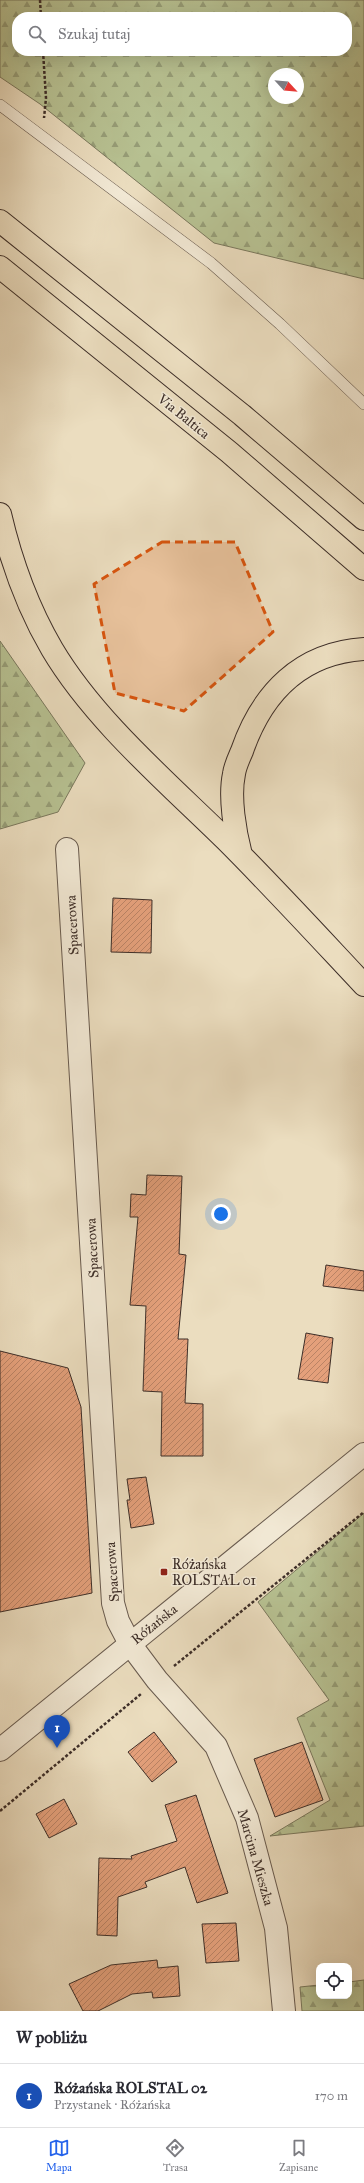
<!DOCTYPE html>
<html lang="pl">
<meta charset="utf-8">
<style>
body{margin:0;font-family:"IM FELL Great Primer",serif;background:#f2f2f3;color:#2b2b33}
.controls{position:absolute;right:12px;bottom:12px;display:grid;overflow:hidden;border-radius:8px;box-shadow:0 4px 16px #0002}
.controls button{width:36px;height:36px;display:grid;place-items:center;padding:0;border:0;border-bottom:1px solid #e1e1e2;background:#fff;color:#2b2b33;font:20px sans-serif}
.compass{position:absolute;left:268px;top:68px;width:36px;height:36px;border-radius:50%;background:#fff;box-shadow:0 4px 16px #0002;rotate:116deg}
.you{position:absolute;left:221px;top:1214px;width:14px;height:14px;margin:-10px;border:3px solid #fff;border-radius:50%;background:#1a73e8;box-shadow:0 0 0 6px #1a73e833}
.badge{display:grid;place-items:center;width:26px;height:26px;border-radius:50%;background:#2563eb;color:#fff;font-size:13px;font-weight:700}
.pin{position:absolute;translate:-50% -33px;filter:drop-shadow(0 1px 2px #0008)}
.pin::after{content:'';position:absolute;top:21px;width:14px;height:12px;background:inherit;clip-path:polygon(0 0,100% 0,50% 100%)}
.list{margin:0;padding:0;list-style:none}
h2{display:flex;justify-content:space-between;align-items:center;height:52px;margin:0;padding:0 16px;font-size:17px}
h2 small{font-size:13px;font-weight:400;color:#7c7c81}
.list li{display:grid;grid-template-columns:26px 1fr auto;gap:12px;align-items:center;box-sizing:border-box;height:64px;padding:0 16px;border-top:1px solid #e1e1e2}
.list b{display:block;font-size:15px;white-space:nowrap}
.list p{margin:0;font-size:13px;white-space:nowrap;color:#7c7c81}
.list em{font-size:13px;font-style:normal;color:#7c7c81}
.icon{flex:none;width:22px;height:22px;fill:none;stroke:currentColor;stroke-width:2;stroke-linecap:round;stroke-linejoin:round}
.map{position:relative;flex:none;width:364px;height:2011px;overflow:hidden}
.search{position:absolute;background:#fff;box-shadow:0 4px 16px #0002;left:12px;right:12px;top:12px;height:44px;display:flex;align-items:center;gap:10px;box-sizing:border-box;padding:0 14px;border-radius:16px;color:#7c7c81;font-size:15px}
.sheet{height:116px;background:#fff}
nav{display:flex;justify-content:space-around;align-items:center;box-sizing:border-box;height:56px;border-top:1px solid #e1e1e2;background:#fff;font-size:11px;color:#7c7c81}
nav a{display:grid;justify-items:center;gap:2px}
nav .on{color:#2563eb}
.map>svg:first-child{display:block}
</style>
<div class="map">
<svg width="364" height="2011" viewBox="0 0 364 2011">
<defs>
<pattern id="forest-firs" width="22" height="20" patternUnits="userSpaceOnUse"><rect width="22" height="20" fill="#b7c192"/><path d="M5 1l3.5 6h-7zM16 11l3.5 6h-7z" fill="#969d77"/></pattern>
<pattern id="building-hatch" width="6" height="6" patternUnits="userSpaceOnUse"><rect width="6" height="6" fill="#e4a07b"/><path d="M-1 1l2-2M0 6l6-6M5 7l2-2" fill="none" stroke="#ba8365"/></pattern>
</defs>
<rect width="100%" height="100%" fill="#ebddbf"/>
<filter id="stains"><feTurbulence type="fractalNoise" baseFrequency=".005" numOctaves="4"/><feColorMatrix values="0 0 0 0 .2 0 0 0 0 .09 0 0 0 0 .02 0 0 0 .5 -.17"/></filter>
<radialGradient id="worn" r=".72"><stop offset=".6" stop-color="#630" stop-opacity="0"/><stop offset="1" stop-color="#630" stop-opacity=".3"/></radialGradient>
<!-- forest -->
<path fill="url(#forest-firs)" stroke="#7a785d" fill-rule="evenodd" d="M0 0H364V279L214 243 40 104 0 77ZM17 17H347V51H17ZM274 74H298V98H274Z
M0 641 85 763 58 812 0 829Z
M364 1513V1826L270 1836 330 1800 297 1718 329 1700 258 1602Z
M364 1980V2011H302L300 1987 319 1985V1996H349V1982Z"/>
<!-- building -->
<path fill="url(#building-hatch)" stroke="#3d2e28" d="M113 898 152 900 151 953 111 952Z
M147 1175 182 1176 179 1254 186 1255 178 1339H188L185 1403 203 1404V1456H161L162 1392 143 1391 146 1306 130 1305 138 1217H130L131 1194 146 1195Z
M326 1265 364 1271V1291L323 1286Z
M306 1333 333 1338 328 1383 298 1379Z
M0 1351 68 1368 81 1407 92 1593 0 1612Z
M146 1477 154 1524 131 1528 127 1500H130L127 1479Z
M154 1732 177 1762 152 1782 128 1752Z
M302 1742 323 1800 275 1817 254 1759Z
M196 1795 228 1893 197 1903 185 1867 145 1882 147 1887 118 1897 117 1936 97 1935 99 1858 132 1859 131 1856 177 1841 165 1805Z
M64 1799 77 1824 49 1838 36 1814Z
M236 1923 239 1961 206 1963 202 1924Z
M157 1960 158 1968 178 1966 180 1996 153 1998 152 1992 132 1994 98 2011H83L69 1984 111 1965Z"/>
<g fill="none" stroke-linecap="round" stroke-linejoin="round">
<!-- service casing -->
<g stroke="#685a4e" stroke-width="12">
<path id="service" d="M0 105 211 263 280 324 364 404"/>
</g>
<!-- minor casing -->
<g stroke="#685a4e" stroke-width="24">
<path id="minor" d="M67 849 113 1603 118 1621 130 1644 157 1680 216 1746 247 1818 276 1928 284 2011"/>
</g>
<!-- tertiary casing -->
<g stroke="#685a4e" stroke-width="24">
<path id="tertiary" d="M0 1750 364 1454"/>
</g>
<!-- motorway casing -->
<g stroke="#3d2e28" stroke-width="24">
<path id="motorway" d="M0 221 242 415 364 519
M0 267 229 452 364 569
M0 514C11 561 28 608 52 649 94 720 167 782 226 840 273 887 318 936 364 985
M241 855C235 832 229 797 234 774 235 766 239 758 242 751 262 693 301 653 364 649"/>
</g>
<!-- path -->
<path stroke="#3d2e28" stroke-width="2.5" stroke-dasharray="3 2" stroke-linecap="butt" d="M40 0 41 17
M43 51 46 98 44 118
M174 1666 364 1512
M0 1811 141 1694"/>
<!-- service -->
<use href="#service" stroke="#f2e9d5" stroke-width="11"/>
<!-- minor -->
<use href="#minor" stroke="#f2e9d5" stroke-width="22"/>
<!-- tertiary -->
<use href="#tertiary" stroke="#f2e9d5" stroke-width="22"/>
<!-- motorway -->
<use href="#motorway" stroke="#ebddbf" stroke-width="22"/>
</g>
<!-- marked area -->
<path fill="#d7550f" fill-opacity="0.2" stroke="#d7550f" stroke-width="3" stroke-dasharray="8 5" stroke-linejoin="round" d="M162 542H235L273 632 184 711 115 693 94 584Z"/>
<!-- markers -->
<rect fill="#8f2418" stroke="#f2e9d5" stroke-width="1.5" x="160" y="1568" width="8" height="8" rx="2"/>
<g text-anchor="middle" stroke-width="3" stroke-linejoin="round" paint-order="stroke">
<!-- street labels -->
<g font-size="14" fill="#3d2e28" stroke="#f2e9d5">
<text transform="translate(184 416) rotate(39)" y="5">Via Baltica</text>
<text transform="translate(72 925) rotate(-93)" y="5">Spacerowa</text>
<text transform="translate(92 1248) rotate(-93)" y="5">Spacerowa</text>
<text transform="translate(112 1572) rotate(-94)" y="5">Spacerowa</text>
<text transform="translate(154 1624) rotate(-39)" y="5">Różańska</text>
<text transform="translate(256 1857) rotate(74)" y="5">Marcina Mieszka</text>
</g>
<!-- poi labels -->
<g font-size="14" fill="#3d2e28" stroke="#f2e9d5" text-anchor="start">
<text x="172" y="1569">Różańska<tspan x="172" dy="16">ROLSTAL 01</tspan></text>
</g>
</g>
<rect width="100%" height="100%" filter="url(#stains)"/>
<rect width="100%" height="100%" fill="url(#worn)"/>
</svg>
<div class="controls">
<button><svg class="icon" aria-label="locate" viewBox="0 0 24 24"><circle cx="12" cy="12" r="6"/><path d="M12 2v4M12 18v4M2 12h4M18 12h4"/></svg></button>
</div>
<svg class="compass" viewBox="-18 -18 36 36"><path d="M0-13l5 13h-10z" fill="#e53935"/><path d="M0 13l5-13h-10z" fill="#7c7c81"/></svg>
<div class="you"></div>
<div class="pin badge" style="left:57px;top:1748px;background:#1a4fb4">1</div>
<div class="search"><svg class="icon" aria-label="search" viewBox="0 0 24 24"><circle cx="10" cy="10" r="6"/><path d="M15 15l6 6"/></svg>Szukaj tutaj</div>
</div>
<section class="sheet">
<h2>W pobliżu<small></small></h2>
<ul class="list">
<li><span class="badge" style="background:#1a4fb4">1</span><div><b>Różańska ROLSTAL 02</b><p>Przystanek · Różańska</p></div><em>170 m</em></li>
</ul>
</section>
<nav>
<a class="on"><svg class="icon" aria-label="map" viewBox="0 0 24 24"><path d="M3 6l6-2 6 2 6-2v14l-6 2-6-2-6 2zM9 4v14M15 6v14"/></svg>Mapa</a>
<a><svg class="icon" aria-label="directions" viewBox="0 0 24 24"><path d="M12 3l9 9-9 9-9-9zM9 14v-3h6M13 9l2 2-2 2"/></svg>Trasa</a>
<a><svg class="icon" aria-label="saved" viewBox="0 0 24 24"><path d="M7 4h10v16l-5-4-5 4z"/></svg>Zapisane</a>
</nav>
